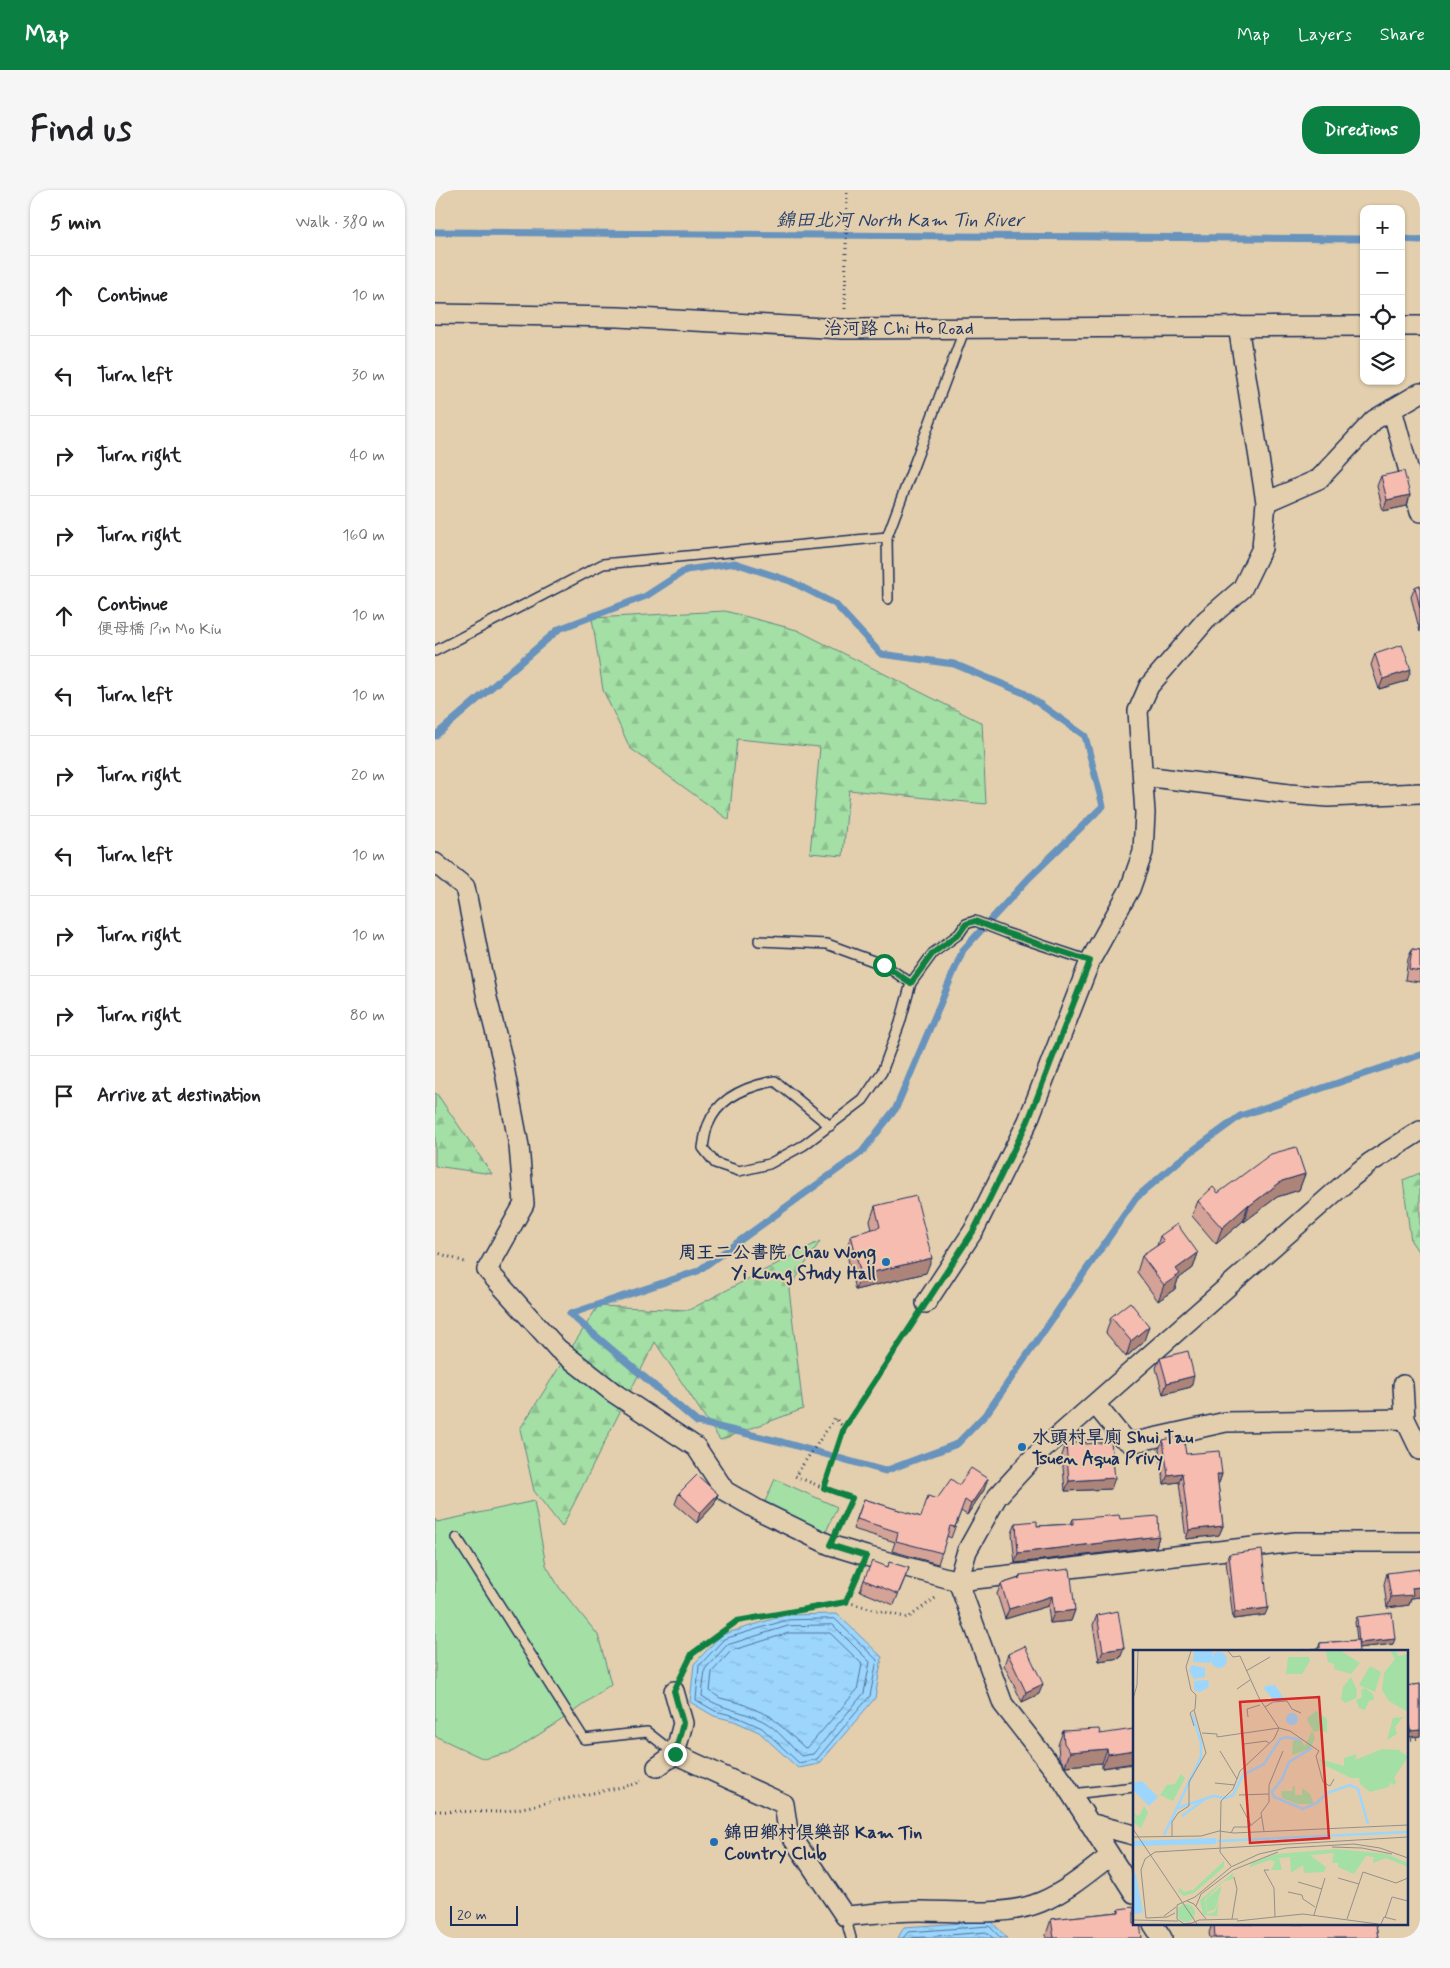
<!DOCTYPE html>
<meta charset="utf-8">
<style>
body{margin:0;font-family:Mynerve,"LXGW WenKai TC",sans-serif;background:#f6f6f6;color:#202124}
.controls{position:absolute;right:15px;top:15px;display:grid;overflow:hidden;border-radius:10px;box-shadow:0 1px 4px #0004}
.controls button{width:45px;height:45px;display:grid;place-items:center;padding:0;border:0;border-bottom:1px solid #e0e0e0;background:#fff;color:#202124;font:25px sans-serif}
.scale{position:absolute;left:15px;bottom:12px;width:68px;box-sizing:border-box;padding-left:5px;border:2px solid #1b2f5e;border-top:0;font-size:14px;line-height:18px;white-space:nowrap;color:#1b2f5e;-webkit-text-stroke:4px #e3cfad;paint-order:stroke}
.stop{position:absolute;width:15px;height:15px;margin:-11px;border:4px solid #0b8043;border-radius:50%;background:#fff}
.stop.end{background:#0b8043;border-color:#fff;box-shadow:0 1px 5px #0008}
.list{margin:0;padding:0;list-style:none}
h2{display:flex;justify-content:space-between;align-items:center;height:65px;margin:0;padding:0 20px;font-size:21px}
h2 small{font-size:16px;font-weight:400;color:#757577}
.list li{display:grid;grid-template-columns:32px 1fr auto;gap:15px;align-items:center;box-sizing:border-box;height:80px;padding:0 20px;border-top:1px solid #e0e0e0}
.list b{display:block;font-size:19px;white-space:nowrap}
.list p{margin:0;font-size:16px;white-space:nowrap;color:#757577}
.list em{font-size:16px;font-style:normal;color:#757577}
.icon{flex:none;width:28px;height:28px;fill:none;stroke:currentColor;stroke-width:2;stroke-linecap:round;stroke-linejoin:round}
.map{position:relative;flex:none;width:985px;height:1748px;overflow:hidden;border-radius:20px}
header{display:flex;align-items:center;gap:30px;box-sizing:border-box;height:70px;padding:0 25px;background:#0b8043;color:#fff}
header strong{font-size:24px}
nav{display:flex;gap:28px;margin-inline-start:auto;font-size:18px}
.intro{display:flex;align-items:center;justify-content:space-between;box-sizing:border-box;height:120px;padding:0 30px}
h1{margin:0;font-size:35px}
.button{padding:12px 22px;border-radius:20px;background:#0b8043;color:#fff;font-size:18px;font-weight:700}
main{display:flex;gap:30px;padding:0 30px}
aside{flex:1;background:#fff;border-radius:20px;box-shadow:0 1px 4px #0004}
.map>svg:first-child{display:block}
</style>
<header>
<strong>Map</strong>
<nav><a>Map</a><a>Layers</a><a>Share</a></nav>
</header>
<div class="intro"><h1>Find us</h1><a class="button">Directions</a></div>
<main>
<aside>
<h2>5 min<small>Walk · 380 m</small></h2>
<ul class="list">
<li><svg class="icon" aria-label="ahead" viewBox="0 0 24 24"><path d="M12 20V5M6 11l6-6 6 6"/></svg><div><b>Continue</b></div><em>10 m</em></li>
<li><svg class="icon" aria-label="left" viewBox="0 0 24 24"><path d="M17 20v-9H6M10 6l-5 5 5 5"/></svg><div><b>Turn left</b></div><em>30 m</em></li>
<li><svg class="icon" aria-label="right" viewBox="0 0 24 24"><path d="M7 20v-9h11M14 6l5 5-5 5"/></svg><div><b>Turn right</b></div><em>40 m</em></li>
<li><svg class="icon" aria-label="right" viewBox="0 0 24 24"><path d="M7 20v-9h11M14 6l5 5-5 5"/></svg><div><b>Turn right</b></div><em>160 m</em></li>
<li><svg class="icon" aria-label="ahead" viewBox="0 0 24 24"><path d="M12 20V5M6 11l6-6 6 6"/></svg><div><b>Continue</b><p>便母橋 Pin Mo Kiu</p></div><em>10 m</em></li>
<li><svg class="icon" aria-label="left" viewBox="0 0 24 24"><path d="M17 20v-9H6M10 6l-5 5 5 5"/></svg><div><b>Turn left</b></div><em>10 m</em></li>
<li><svg class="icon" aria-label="right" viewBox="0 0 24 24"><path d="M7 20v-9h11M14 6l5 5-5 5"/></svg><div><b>Turn right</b></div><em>20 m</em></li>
<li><svg class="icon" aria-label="left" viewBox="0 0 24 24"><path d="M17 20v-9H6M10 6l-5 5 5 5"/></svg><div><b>Turn left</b></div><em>10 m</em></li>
<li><svg class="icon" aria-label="right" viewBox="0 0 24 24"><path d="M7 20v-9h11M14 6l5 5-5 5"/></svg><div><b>Turn right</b></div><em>10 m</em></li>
<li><svg class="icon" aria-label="right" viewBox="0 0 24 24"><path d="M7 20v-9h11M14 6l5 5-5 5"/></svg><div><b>Turn right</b></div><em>80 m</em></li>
<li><svg class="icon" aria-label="arrive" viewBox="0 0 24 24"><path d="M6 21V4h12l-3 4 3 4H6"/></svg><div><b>Arrive at destination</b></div></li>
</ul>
</aside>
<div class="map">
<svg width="985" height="1748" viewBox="0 0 985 1748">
<defs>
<pattern id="forest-firs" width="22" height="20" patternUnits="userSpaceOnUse" patternTransform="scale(1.25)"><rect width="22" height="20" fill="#a4dfa5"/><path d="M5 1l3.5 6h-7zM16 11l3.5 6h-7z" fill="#8dc090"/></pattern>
<pattern id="water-ripples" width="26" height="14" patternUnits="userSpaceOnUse" patternTransform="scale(1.25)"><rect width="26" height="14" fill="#9cd6fc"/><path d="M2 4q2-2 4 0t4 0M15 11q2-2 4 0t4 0" fill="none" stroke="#86b8da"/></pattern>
</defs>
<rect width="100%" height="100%" fill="#e3cfad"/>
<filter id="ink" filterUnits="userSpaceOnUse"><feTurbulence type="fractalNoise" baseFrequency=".02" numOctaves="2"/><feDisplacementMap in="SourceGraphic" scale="10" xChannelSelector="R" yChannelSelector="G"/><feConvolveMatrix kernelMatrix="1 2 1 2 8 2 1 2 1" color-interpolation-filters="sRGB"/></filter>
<g filter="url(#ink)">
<!-- green -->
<path fill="#a4dfa5" stroke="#608782" d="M340 1289 402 1317 391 1342 329 1314Z
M99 1311 111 1375 124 1397 163 1445 176 1494 134 1525 77 1562 49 1569 0 1546V1329L2 1332Z"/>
<!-- forest -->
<path fill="url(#forest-firs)" stroke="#608782" d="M290 421 362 440 547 533 551 614 414 600 408 666 375 663 385 557 302 549 294 630 195 558 168 500 157 428Z
M0 903 2 904 57 984 0 976Z
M985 983V1064L976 1051 968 990Z
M385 1051 354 1099 368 1219 285 1250 220 1152 127 1337 99 1301 85 1239 163 1116 254 1120Z"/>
<!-- water -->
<path fill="url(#water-ripples)" stroke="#6893bd" d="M402 1424 447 1467 440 1508 384 1574 363 1578 324 1542 299 1531 279 1526 255 1512 259 1474 286 1445 351 1425Z
M556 1731 572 1748H463L469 1737Z"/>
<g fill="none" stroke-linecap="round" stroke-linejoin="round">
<!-- shore -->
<path stroke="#4f729d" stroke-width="1" d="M400 1429 442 1470 435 1506 382 1569 364 1573 327 1538 300 1526 280 1521 261 1510 264 1476 289 1449 352 1430Z
M398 1435 435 1472 429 1503 378 1564 366 1566C354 1555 343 1539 328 1531 309 1521 285 1519 267 1506L270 1479 292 1455 353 1436Z
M354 1443H395L427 1474 422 1500 374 1556 370 1558 335 1526 305 1513 285 1508 275 1501 277 1482 296 1461Z
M468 1748 473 1742 554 1736 566 1748
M477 1748 551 1742 558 1748"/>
<!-- stream -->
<path stroke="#6893bd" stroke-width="7" d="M0 42 929 49
M966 49 985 50
M0 546 124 439 211 406 251 380 300 373 355 391 400 414 446 464 519 474 589 503 650 546 668 616 594 688 528 760 461 918 427 962 263 1081 135 1124
M135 1124 262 1232 347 1252 450 1281 522 1254 552 1223 701 1008 745 970 805 926 985 865"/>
<!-- service casing -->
<g stroke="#1b2f5e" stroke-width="12">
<path id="service" d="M453 409 452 347 530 138
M0 461 168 374 452 347
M324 751 392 754 449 775 476 793
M395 936 340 891C313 896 283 908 273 935 270 942 269 951 268 958L280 973 304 981 334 974 369 955 428 910 447 882 465 833 476 793 498 763 524 744 531 734 540 731 571 743 655 771
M22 1348 149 1549 212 1542 240 1564
M637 1604 699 1597
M410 1726 416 1748"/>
</g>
<!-- minor casing -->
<g stroke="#1b2f5e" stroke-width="22">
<path id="minor" d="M0 124 183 127 408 139 929 136
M966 136H985
M957 219 985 322
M831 312 884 289 939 230 985 203
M709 586 854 604 893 607 985 603
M0 673 30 697 52 808 68 872 84 956 89 1014 52 1080 123 1159 179 1203 261 1257 290 1301 323 1320 395 1355 431 1366 523 1391 861 1352H985
M491 1113 539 1040 593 931 655 771 695 699 708 662 710 623 703 521 714 496 771 430 807 399 827 358 831 312 803 136
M968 1195 970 1229 985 1260
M660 1214 687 1247 696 1253 791 1232 970 1229
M240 1564 349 1614 353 1641 410 1726C435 1724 460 1721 485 1721 523 1721 570 1727 606 1712 632 1701 653 1683 675 1666
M222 1577 240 1564 248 1533 239 1501
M654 1633 699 1645
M699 1703 628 1591 568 1514 523 1391 532 1361 562 1307 596 1270 917 987 936 972 985 941
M718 1734 727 1748"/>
</g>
<!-- path -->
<path stroke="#1b2f5e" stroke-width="3" stroke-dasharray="1 4" stroke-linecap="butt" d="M410 119 412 0
M0 1062 33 1073
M389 1298 360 1286 400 1228 409 1238
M403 1337 417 1308 389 1298 409 1238 480 1130
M411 1412 423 1385
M248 1484 257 1464 302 1431 411 1412 473 1428 503 1406
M971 1550 985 1548
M0 1621 68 1622 201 1594 206 1590"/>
<!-- service -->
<use href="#service" stroke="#e3cfad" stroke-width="9"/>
<!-- minor -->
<use href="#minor" stroke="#e3cfad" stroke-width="19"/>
</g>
<!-- wall -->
<path fill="#d4a296" stroke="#1b2f5e" d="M946 286 975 305 972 316 948 321 942 296Z
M985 395V442L976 407 980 397Z
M940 464 972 491 944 499 936 475Z
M977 759 985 760V792L970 790 973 769Z
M870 984 864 1000 842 1007 809 1032 808 1031 781 1054 757 1026 763 1011 783 1003Z
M440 1016 491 1083 420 1100 411 1060 416 1045 437 1040 435 1031Z
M725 1046 763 1063 758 1078 743 1089 740 1099 723 1111 702 1082 707 1066 722 1056Z
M676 1127 709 1151 691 1167 671 1143Z
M725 1168 756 1197 728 1204 721 1178Z
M728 1250 751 1264 787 1284 784 1293H783L788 1336 784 1345 751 1349 744 1292 729 1294 724 1259Z
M631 1254H651L676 1299 630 1301 627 1265Z
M524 1295 549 1300 532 1325 526 1321 516 1348 512 1346 503 1374 457 1361 460 1352 418 1339 429 1309 486 1327Z
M244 1303 283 1304 279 1315 262 1333 240 1314Z
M638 1329H685L724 1346 721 1357 580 1373 577 1343 581 1333 602 1336 636 1334Z
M794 1364 830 1425 798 1429 791 1371Z
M452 1377 474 1378 459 1415 425 1401 429 1390Z
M952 1383 985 1407 976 1408 974 1415 952 1418 949 1394Z
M585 1385 640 1420 636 1431 615 1433 613 1416 570 1429 562 1404 566 1394 584 1388Z
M662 1425 689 1458 685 1468 664 1471 658 1435Z
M922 1427 958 1454 923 1458 883 1459 885 1453 922 1450 920 1432Z
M573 1464 604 1504 587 1512 569 1475Z
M985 1494V1546L974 1547 971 1527V1496Z
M628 1541 665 1544 699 1574 667 1578V1573L630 1576 624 1567 623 1555Z
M684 1719 707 1748H611V1745L616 1729 683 1722Z
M777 1734H941L943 1748H775L774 1743Z"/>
<!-- shaded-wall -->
<path fill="#ac847a" stroke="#1b2f5e" d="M975 305 972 316 948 321 952 310Z
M976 480 972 491 944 499 948 489Z
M870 984 864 1000 842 1007 809 1032 814 1016 847 991Z
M813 1015 808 1031 781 1054 787 1038Z
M763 1063 758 1078 743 1089 740 1099 723 1111 729 1095 741 1079Z
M497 1068 491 1083 420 1100 426 1085Z
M714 1136 709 1151 691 1167 696 1151Z
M759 1186 756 1197 728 1204 732 1193Z
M747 1283 744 1292 729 1294 733 1285Z
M782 1284H787L784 1293 778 1294Z
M680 1288 676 1299 630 1301 634 1291Z
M553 1289 549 1300 532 1325 536 1314Z
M283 1304 279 1315 262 1333 265 1323Z
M788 1336 784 1345 751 1349 754 1340Z
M724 1346 721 1357 580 1373 583 1363Z
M985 1397V1407L976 1408 974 1415 952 1418 956 1407 977 1398Z
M617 1406 613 1416 570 1429 574 1419Z
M833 1418 830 1425 798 1429 800 1422Z
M640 1420 636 1431 615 1433 619 1423Z
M960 1449 958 1454 922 1458 924 1453Z
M689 1458 685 1468 664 1471 668 1461Z
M608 1494 604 1504 587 1512 591 1502Z
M985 1540V1546L974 1547 975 1541Z
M672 1559 667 1573 630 1576 635 1562Z
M699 1560V1573L667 1578 673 1564Z"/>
<!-- building -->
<path fill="#f6bcaf" stroke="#1b2f5e" d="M969 281 975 305 952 310 946 286Z
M985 395V418L980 397Z
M967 455 976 480 948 489 940 464Z
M977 759 985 760V781L974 779Z
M861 957 870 984 847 991 814 1016 813 1015 787 1038 763 1011 778 997 783 1003 836 964Z
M481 1006 497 1068 426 1085 416 1045 445 1037 440 1016Z
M742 1034 763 1063 741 1079 745 1084 729 1095 707 1066 729 1051 725 1046Z
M695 1112 714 1136 696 1151 676 1127Z
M753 1161 759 1186 732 1193 725 1168Z
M748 1246 751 1264 784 1261 787 1284H782L788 1336 754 1340 747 1283 733 1285 728 1250Z
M651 1252V1254L676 1252 680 1288 634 1291 631 1254Z
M536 1278 553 1289 536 1314 530 1310 520 1337 515 1336 507 1363 461 1351 463 1342 422 1329 429 1309 486 1327 493 1306 502 1309 516 1289 524 1295Z
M262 1285 283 1304 265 1323 244 1303Z
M684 1325 685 1329 723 1326 724 1346 583 1363 581 1333 602 1331V1336L638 1334V1329Z
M827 1360 833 1418 800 1422 794 1364Z
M437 1371 453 1377 454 1372 474 1378 463 1404 429 1390Z
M635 1379 640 1420 619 1423 617 1406 574 1419 566 1394 585 1388V1385Z
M985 1379V1397L977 1398 978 1405 956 1407 952 1383Z
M683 1421 689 1458 668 1461 662 1425Z
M957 1423 960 1449 924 1453 922 1427Z
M923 1450 924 1462H856L885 1458V1453Z
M590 1456 608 1494 591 1502 573 1464Z
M985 1494V1540L975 1541 971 1505V1496Z
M664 1539 665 1544 699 1539V1560L673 1564 672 1559 635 1562 629 1553 628 1541Z
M699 1717V1734H705L707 1748H619L616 1729 684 1722V1719Z
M779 1734H941L943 1748H780Z"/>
</g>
<g fill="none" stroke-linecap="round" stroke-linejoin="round" filter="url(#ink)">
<!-- route -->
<path stroke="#0b8043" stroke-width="6" d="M240 1564 248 1533 239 1501 257 1464 302 1431 411 1412 431 1366 395 1355 417 1308 389 1298 409 1238 539 1040 593 931 655 771 571 743 540 731 531 734 524 744 498 763 476 793 449 775"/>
</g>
<!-- markers -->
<g fill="#1f6fb2" stroke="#e3cfad" stroke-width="2">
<circle cx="451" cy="1072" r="5"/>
<circle cx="587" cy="1257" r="5"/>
<circle cx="279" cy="1652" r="5"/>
</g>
<g text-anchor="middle" stroke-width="4" stroke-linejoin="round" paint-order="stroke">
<!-- street labels -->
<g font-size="18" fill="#1b2f5e" stroke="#e3cfad">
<text x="464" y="144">治河路 Chi Ho Road</text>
</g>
<!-- poi labels -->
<g font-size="18" font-weight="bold" fill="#1b2f5e" stroke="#e3cfad" text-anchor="start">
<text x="441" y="1068" text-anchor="end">周王二公書院 Chau Wong<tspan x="441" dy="21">Yi Kung Study Hall</tspan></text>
<text x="597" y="1253">水頭村旱廁 Shui Tau<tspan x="597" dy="21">Tsuen Aqua Privy</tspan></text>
<text x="289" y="1648">錦田鄉村俱樂部 Kam Tin<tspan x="289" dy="21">Country Club</tspan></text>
</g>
<!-- water labels -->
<g font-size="19" font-style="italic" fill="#28406e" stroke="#e3cfad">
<text x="465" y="36">錦田北河 North Kam Tin River</text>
</g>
</g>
<!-- overview -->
<g transform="translate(698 1460)">
<rect width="275" height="275" fill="#e3cfad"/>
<path d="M208 1 227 13 218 24 201 19V14L195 12 193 1ZM257 1H263L265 6 275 4V62L256 51 249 40 251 23 262 9ZM155 7H176L177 11 169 24H153ZM237 16 248 22 242 42 226 35ZM183 61 194 69V83L189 80 181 82 175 72 174 68ZM177 205 193 217 191 222 171 223 170 215 158 223 157 207ZM89 236 82 259 74 262 73 249ZM44 263a9 9 0 1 1 18 0a9 9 0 1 1-18 0Z" fill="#a4dfa5"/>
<path d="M218 27 224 40 223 48 212 53 208 49 210 37ZM232 38 240 44 241 50 236 51 232 60 226 58 223 50 229 47 228 40ZM270 67 262 77 264 84 254 90 260 68ZM179 81 182 88 177 99 159 105 160 91 166 88 172 96ZM249 99 266 100 275 107 261 128 263 131 259 141 261 134 257 133 256 137 237 142 227 134 226 128H218L191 115 186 109 211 116V108L224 104 222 110ZM48 124 52 128 40 151 27 145 34 135 42 134ZM160 136H162V145H169V138L177 144 181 154H165L149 148 148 141H159ZM11 156 15 163 8 178 0 172 3 168 0 164 6 166ZM203 199 254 204 275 213V217L253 208 240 213 241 207 233 206 221 224 205 217V213H199L201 203 146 208 149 220H138L142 212 137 210 117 217 118 213 143 204ZM91 211V217L61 243 51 246 45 241 47 238 51 242 60 240ZM100 223V229L91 231 72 249 74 264 82 262 86 249 84 266 70 265 67 250Z" fill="#a4dfa5"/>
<path d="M61 1H80L77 13 60 12ZM78 10a8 8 0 1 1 16 0a8 8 0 1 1-16 0ZM59 15 72 18V27L61 29 56 20ZM75 30 76 37 67 42 61 40V31ZM142 35 150 47 149 50 142 51 131 39 132 36ZM153 69a6 6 0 1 1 12 0a6 6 0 1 1-12 0ZM9 131 25 147 16 156 0 140V133ZM83 188V194L0 196V191ZM0 219 3 225 10 263 1 264Z" fill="#9cd6fc"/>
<path fill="none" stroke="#9cd6fc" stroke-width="2.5" d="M179 98 156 112 149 129 139 142 141 147 170 159 184 153 194 143 217 135 225 139 235 174M42 159 80 146 93 148 100 145 110 125 131 114 147 89 153 87 168 90M49 166 72 149M31 185 68 107V93L59 64M84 191 275 182"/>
<path fill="none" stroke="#938f8d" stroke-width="1" d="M58 1 53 17 58 40 63 45 62 59 57 63 61 76M95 1 100 7 107 6 126 48 146 78 141 89 107 121 100 139 88 151 87 202 98 216M113 21 137 7M104 39 117 30M0 49 4 35 5 1M132 57 140 52 154 51 159 59 168 63M115 67 114 59 127 55M108 81 111 97M69 83 84 84V87L146 78 157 81 186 101 183 106 190 132 197 136 201 129M111 94 133 91 136 93M87 101 104 129M82 133 102 135M106 145 136 144M107 154 118 175M0 179 64 274M131 181 128 163 136 152V135L150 101M98 183 101 177H116L128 167M0 187 68 186 86 181 101 183 275 175M39 187V172L45 163 56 156V132L73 103 61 60M199 197 229 198 259 204M136 220H131L141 238 142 267M205 228 226 234M165 232 189 239M155 242 169 245 170 249 182 257M54 251 61 254 73 269M63 256 68 244 100 220 145 202M181 265 192 228M31 266 43 257M13 268 8 220 12 209 22 202 275 187M13 268 34 267 42 263M252 268 259 247 275 251M99 269 104 239 101 227M214 269 230 222 263 233 275 228M0 270 45 271M104 271 170 264 245 274M58 273 51 274 44 269V255L62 247 98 217 126 204 153 198 221 194 247 198 275 208M57 274 66 270 105 269M248 274 251 267 263 270"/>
<path fill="#d62828" fill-opacity="0.15" stroke="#d62828" stroke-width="2.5" d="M186 47 196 188 117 193 107 52Z"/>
<rect width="275" height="275" fill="none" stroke="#1b2f5e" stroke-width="2.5"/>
</g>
</svg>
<div class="controls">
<button>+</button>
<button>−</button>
<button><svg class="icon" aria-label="locate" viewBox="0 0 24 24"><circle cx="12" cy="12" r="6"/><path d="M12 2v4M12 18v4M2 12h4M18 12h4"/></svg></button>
<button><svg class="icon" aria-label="layers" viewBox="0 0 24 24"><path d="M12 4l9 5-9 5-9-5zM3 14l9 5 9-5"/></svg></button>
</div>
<div class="scale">20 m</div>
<div class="stop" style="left:449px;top:775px"></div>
<div class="stop end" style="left:240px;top:1564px"></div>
</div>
</main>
